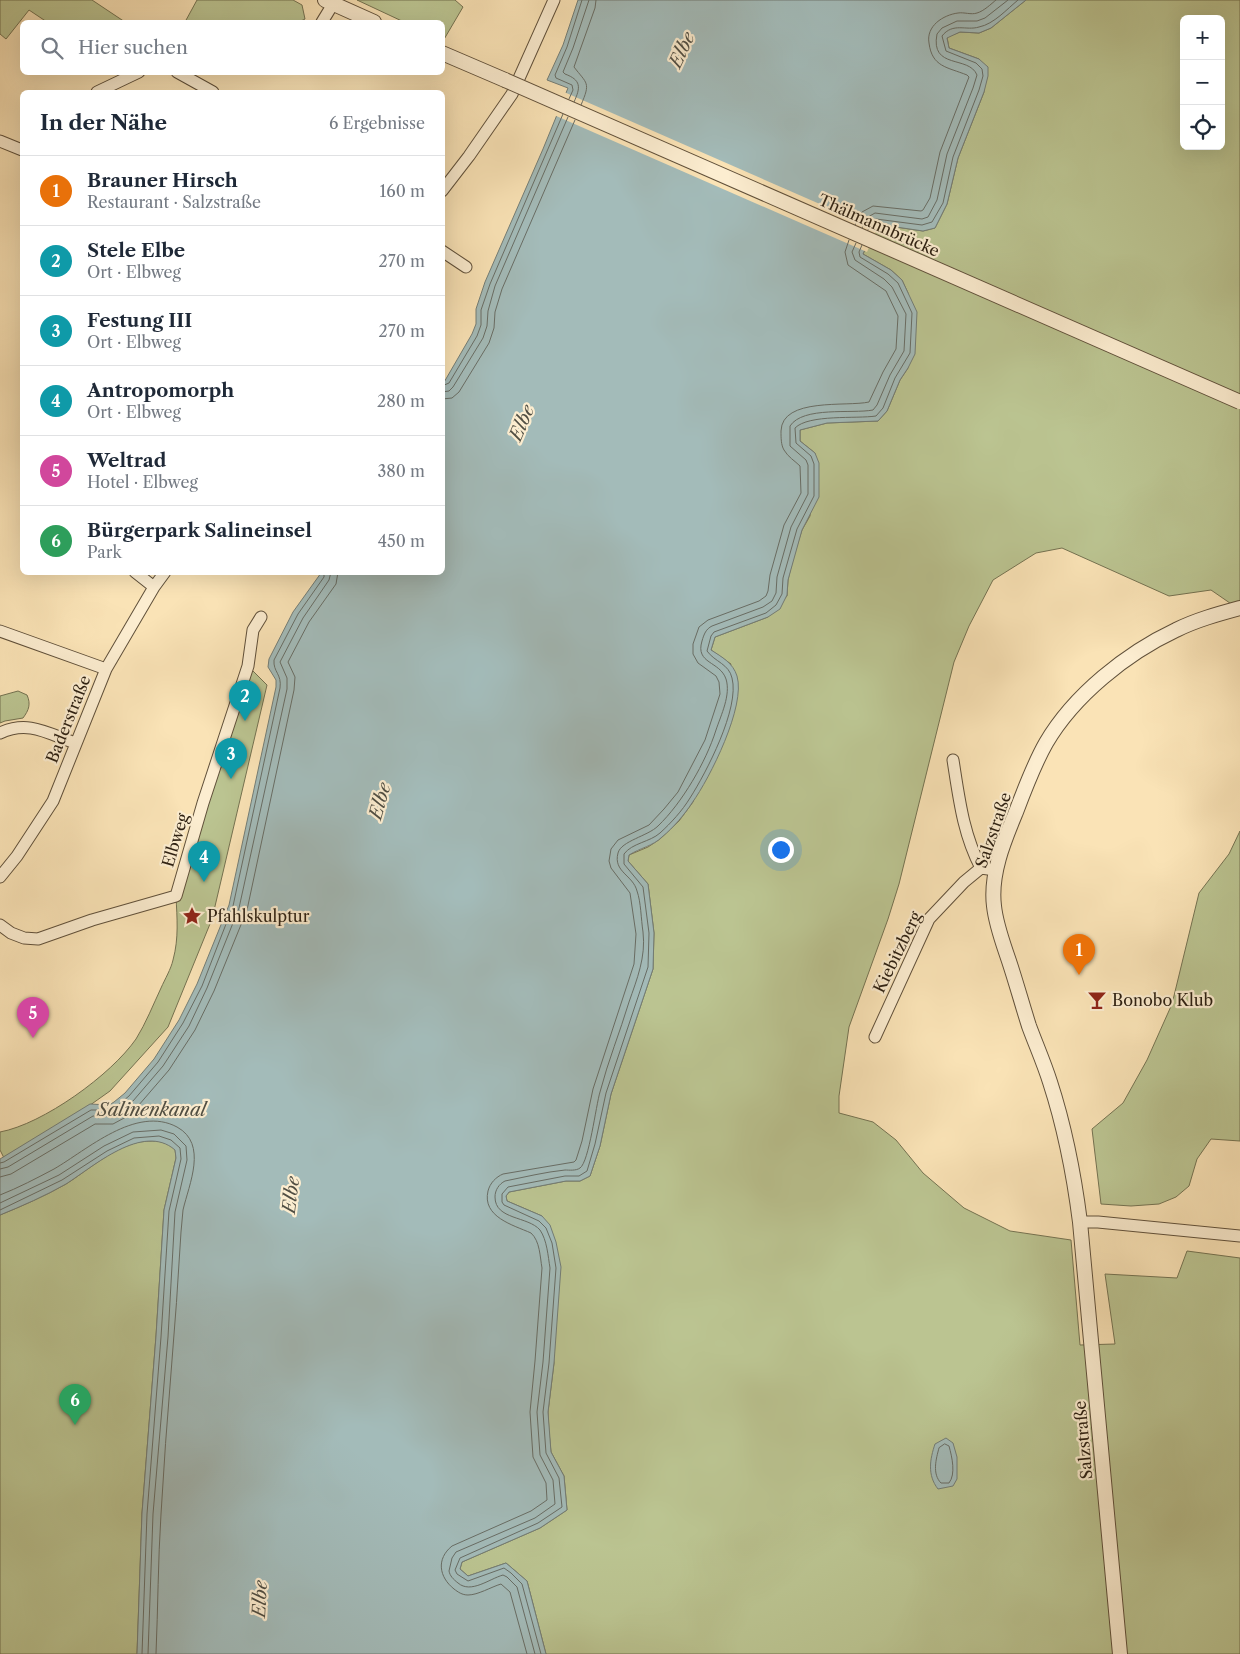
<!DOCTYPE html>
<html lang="de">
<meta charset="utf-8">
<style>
body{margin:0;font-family:"Libre Caslon Text",serif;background:#f6f6f7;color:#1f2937}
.controls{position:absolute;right:15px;top:15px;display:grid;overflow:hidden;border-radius:8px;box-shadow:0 5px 20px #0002}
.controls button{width:45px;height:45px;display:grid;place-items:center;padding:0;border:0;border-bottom:1px solid #e0e1e3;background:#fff;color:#1f2937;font:25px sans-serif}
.you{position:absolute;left:780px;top:849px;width:18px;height:18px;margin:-12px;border:4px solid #fff;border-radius:50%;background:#1a73e8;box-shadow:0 0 0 8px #1a73e833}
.badge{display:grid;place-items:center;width:32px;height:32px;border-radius:50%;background:#111827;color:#fff;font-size:16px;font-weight:700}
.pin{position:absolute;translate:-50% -41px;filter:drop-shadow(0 1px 2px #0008)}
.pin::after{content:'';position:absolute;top:26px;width:18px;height:15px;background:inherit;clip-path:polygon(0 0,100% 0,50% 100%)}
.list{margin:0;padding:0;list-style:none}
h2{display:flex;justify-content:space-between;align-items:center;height:65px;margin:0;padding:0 20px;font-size:21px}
h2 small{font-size:16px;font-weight:400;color:#747a83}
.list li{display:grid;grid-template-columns:32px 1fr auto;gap:15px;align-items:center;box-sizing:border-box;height:70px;padding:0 20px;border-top:1px solid #e0e1e3}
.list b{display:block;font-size:19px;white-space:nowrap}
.list p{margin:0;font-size:16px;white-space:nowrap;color:#747a83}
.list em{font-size:16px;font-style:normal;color:#747a83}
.icon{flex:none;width:28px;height:28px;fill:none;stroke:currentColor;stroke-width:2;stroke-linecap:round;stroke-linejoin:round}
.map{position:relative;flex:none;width:1240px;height:1654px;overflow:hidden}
.search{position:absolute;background:#fff;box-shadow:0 5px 20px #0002;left:20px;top:20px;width:425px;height:55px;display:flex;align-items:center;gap:12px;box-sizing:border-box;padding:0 18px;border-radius:8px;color:#747a83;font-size:19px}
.panel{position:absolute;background:#fff;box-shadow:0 5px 20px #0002;left:20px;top:90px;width:425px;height:485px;border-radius:8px}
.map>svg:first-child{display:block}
</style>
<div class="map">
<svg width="1240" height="1654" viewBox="0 0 1240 1654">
<rect width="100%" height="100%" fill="#fae3b6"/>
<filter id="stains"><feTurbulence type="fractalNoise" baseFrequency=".004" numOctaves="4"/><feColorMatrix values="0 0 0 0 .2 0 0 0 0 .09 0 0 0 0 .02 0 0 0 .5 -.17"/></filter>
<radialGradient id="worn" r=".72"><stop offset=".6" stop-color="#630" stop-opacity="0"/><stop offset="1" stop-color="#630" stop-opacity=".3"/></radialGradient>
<!-- green -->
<path fill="#bbc491" stroke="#747251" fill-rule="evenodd" d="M0 0H92L125 22H47L29 10 6 39 0 34Z
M197 0H293L302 5 305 19 299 22H185Z
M357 0H455L463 7 443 41 442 22H404Z
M1026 0H1240V610L1211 590 1169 596 1062 548 1036 553 993 580 969 626 954 662 899 884 888 919 849 1027 839 1096V1113L873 1122 896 1140 923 1173 964 1208 1010 1231 1071 1240 1080 1345 1115 1344 1105 1274 1177 1278 1187 1251 1240 1258V1654H546L527 1581 506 1563 468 1576 460 1569 462 1562 540 1528 567 1510 564 1476 551 1452 549 1432 548 1412 554 1363 542 1216 507 1201 506 1196 509 1192 566 1181H580L590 1176 600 1146 611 1094 653 969 654 933 648 884 628 861 629 855 648 847 660 839 679 821 693 802 731 664 711 650 715 637 768 617 787 596 788 580 793 558 802 530 810 516 815 453 800 441V430L827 423 878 421 887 411 900 380 908 368V293L902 280 891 270 863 254 876 224 923 231 935 228 947 204 958 158 984 92 979 59 949 48 947 37 960 32 979 33 991 28ZM1184 19H1221V146H1184Z
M248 666 267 685 212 919 168 1027 110 1091 7 1164 0 1150V1132C43 1124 111 1075 136 1039 146 1023 153 1005 161 988 165 979 171 969 173 960 179 938 177 918 176 896Z
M18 691 27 695C31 704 29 710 23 718L5 721 0 723V696Z
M1240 831V1141L1211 1139 1197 1159 1189 1186 1176 1197 1159 1204 1131 1206 1101 1204 1092 1129 1123 1103 1147 1060 1172 1004 1199 893 1229 854Z
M158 1141 168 1144 175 1149 176 1158 164 1210 156 1336 142 1513 137 1654H0V1215C22 1206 45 1196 66 1184 88 1170 110 1150 135 1143 142 1141 151 1141 158 1141Z"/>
<!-- water -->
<path fill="#a3bbb9" stroke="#737d76" d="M578 0H1026L991 28 979 33 960 32 947 38 949 48 979 59 988 67V76L984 92 958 158 947 204 935 228 923 231 876 224 863 254 891 270 902 280 917 312 915 354 908 368 900 380 887 411 878 421 827 423 800 430V441L815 453 819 463V497L802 530 788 580 787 595 780 609 768 617 715 637 711 650C722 657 733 663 737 676 746 706 710 778 692 803 684 815 674 827 662 837 653 846 640 848 629 855L628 861 648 884 654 933 653 969 611 1094 600 1146 590 1176 580 1181H566L509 1192 506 1196 507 1201 542 1216 550 1225 556 1242 561 1267 554 1363 548 1412 551 1452 564 1476 567 1510 540 1528 462 1562 460 1569 468 1576 506 1563 527 1581 546 1654H137L142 1513 156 1336 164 1210 176 1158 175 1150C143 1122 93 1167 66 1184 45 1196 22 1206 0 1215V1159L90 1104 109 1105 114 1102 125 1093 154 1059 179 1020 197 984 229 905 276 687V680L268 667 269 659 293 612 321 573 442 572 443 384 472 334 476 324V309L485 282 543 149 568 88 547 80 563 45Z
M946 1438 953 1443 957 1457V1479L953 1486 938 1489C927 1475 930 1459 935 1444Z"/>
<!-- pier -->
<path fill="#fae3b6" d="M564 92 877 229 867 252 554 115Z"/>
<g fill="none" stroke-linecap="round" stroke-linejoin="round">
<!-- shore -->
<path stroke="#686d65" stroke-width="1" d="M569 99 573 90 572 85 556 78 555 75 567 47 582 0
M574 102C581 87 581 80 565 74L563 72 573 48 589 0
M581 105C591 82 587 84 574 67L595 8 596 0
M855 225 862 212 873 206 921 211 923 210 930 198 940 152 969 77 967 75C947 67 932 67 929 43 926 26 943 15 958 13 964 12 971 15 977 13 984 11 991 4 996 0
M862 228 868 217 875 213 922 219 928 217 937 200 947 154 973 88 977 75C969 55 930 70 937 34L942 28 957 21H977L985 18 1008 0
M868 230 872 221 876 219 922 225 932 222 943 203 953 157 979 90 983 76 982 69 976 63 946 51 942 36C953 22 966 31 979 27 994 24 1007 9 1018 0
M442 386 449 383 477 336 481 325V310L490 284 563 114
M442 392 449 391 453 387 483 338 487 326 488 311 495 286 568 117
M442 399 452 398 459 392 489 343 494 328 495 312 502 289 575 120
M0 1163 4 1162 91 1110H110L117 1106 129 1096 158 1062 183 1023 202 986 233 906 280 688C282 674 273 672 274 660L298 614 324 577V572
M0 1169 8 1167 93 1116H111L121 1111 133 1101 163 1066 189 1026 207 988 239 908 287 689V678L280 662 303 618 329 580 331 572
M0 1177 11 1174 95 1124H113L126 1117 138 1106 169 1070 195 1030 214 991 247 910 294 690 295 677 288 662 309 622 336 584 338 572
M0 1195C18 1188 37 1178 54 1169 87 1150 136 1105 177 1127 208 1144 189 1184 183 1210 182 1217 182 1225 181 1232 176 1326 166 1420 161 1514 158 1561 158 1608 156 1654
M0 1203 59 1175 104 1146 133 1132 161 1130 174 1134 186 1146 187 1160 175 1212 168 1337 153 1514 148 1654
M0 1210 62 1180 107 1151 134 1138 159 1136 171 1140 180 1148 181 1159 169 1211 161 1337 147 1514 142 1654
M945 1444 949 1446C952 1457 956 1474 949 1483H941C932 1474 936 1459 939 1448Z
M527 1654 510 1592 501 1584C491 1587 478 1595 468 1595 462 1595 458 1592 454 1589 439 1577 436 1559 452 1546L531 1511 547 1500 546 1483 533 1457 530 1412 535 1361 542 1268C540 1257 540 1241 531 1233 513 1225 482 1217 488 1191 490 1183 496 1177 503 1174L574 1162 576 1160 582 1141 593 1089 634 964 636 934 630 893 611 868 609 861 611 849 618 840 649 825 664 809 678 792 705 740 720 694 719 682 716 676 698 663 693 654V644L699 627 708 620 759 601 766 596 768 591 770 575 784 525 801 493 800 466C795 461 788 457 784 450 781 445 781 438 781 431 782 397 847 407 869 402L883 372 896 349 898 316 886 291 848 265 845 252 849 240
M535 1654 517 1587 507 1577 503 1575C489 1579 471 1594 458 1583 453 1579 450 1576 449 1571L452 1558 456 1552 535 1518 555 1504 553 1480 540 1455 537 1412 543 1362 550 1268C548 1256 547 1240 540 1230 528 1216 495 1220 495 1197 495 1190 499 1184 505 1181 525 1177 545 1172 565 1170 569 1170 576 1171 580 1168 589 1162 596 1105 600 1092 608 1061 620 1032 629 1002 637 979 646 957 643 932 641 919 641 902 637 891 633 875 613 872 618 853 621 841 648 836 658 826 682 803 706 762 716 730 721 715 731 695 726 679 720 661 695 664 702 641 704 634 706 629 712 626L763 607 772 601 776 593 777 577 791 527 808 494V465L806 460 790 446V426C803 406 852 414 873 410L877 405 890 375 904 351 906 314 892 287 884 279 855 260 852 252 856 243
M541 1654 522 1584 511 1573 504 1568 468 1581 457 1574 455 1570 460 1558 538 1523 562 1507 559 1478 546 1453 543 1412 549 1363 556 1268 552 1243 546 1228 539 1221 504 1205 502 1202V1194L508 1187 565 1176H579L587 1171 595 1144 606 1093 648 967 649 933 643 887 624 864V854C632 843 650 842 660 833 671 823 682 811 690 798 706 773 740 708 732 678 729 664 715 662 707 651L711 636 714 632 766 613 776 605 782 594 783 578 797 529 814 496V464L811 456 796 443 795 428C809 414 856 419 876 416L883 408 895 378 910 353 912 313 898 283 888 274 860 257 859 252 862 245"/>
<!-- minor casing -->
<g stroke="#60503a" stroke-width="13">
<path id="minor" d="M322 22 333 4
M177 72 213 92
M97 92 139 72
M0 141 22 150
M442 191 469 156 512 94 554 0
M442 251 466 267
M135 572 154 587
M0 631 106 669
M0 733C28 720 47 733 75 743
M953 760C959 798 963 834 981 868
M0 877 17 856 53 801 106 669 154 587 165 572
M0 925 11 933 24 938 38 939 92 920 176 896 203 803 248 666 253 630 261 617
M875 1037 929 919 964 882 981 868 995 870
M1080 1222H1098L1240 1236"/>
</g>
<!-- tertiary casing -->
<g stroke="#60503a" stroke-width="16">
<path id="tertiary" d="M325 0 374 22
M442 53 505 80
M1120 1654 1080 1222C1074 1175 1065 1128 1050 1082 1044 1063 1036 1045 1029 1026 1022 1004 1016 982 1009 961 1003 943 996 925 994 906 990 874 1004 841 1016 812 1025 788 1034 764 1046 743 1074 695 1127 653 1176 630 1196 620 1218 614 1240 608"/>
</g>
<!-- minor -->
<use href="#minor" stroke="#fcedd0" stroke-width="11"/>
<!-- tertiary -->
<use href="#tertiary" stroke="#fcedd0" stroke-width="14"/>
<!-- tertiary-bridge casing -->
<g stroke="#60503a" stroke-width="16" stroke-linecap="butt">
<path id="tertiary-bridge" d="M505 80 1240 402"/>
</g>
<!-- tertiary-bridge -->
<use href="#tertiary-bridge" stroke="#fcedd0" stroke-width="14"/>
</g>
<!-- icons -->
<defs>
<g id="sight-bare" transform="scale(1.5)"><path d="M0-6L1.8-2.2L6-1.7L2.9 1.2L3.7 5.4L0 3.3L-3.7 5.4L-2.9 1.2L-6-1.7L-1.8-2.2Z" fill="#8f2418" stroke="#fcedd0" stroke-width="2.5" paint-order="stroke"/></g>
<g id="bar-bare" transform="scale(1.5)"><path d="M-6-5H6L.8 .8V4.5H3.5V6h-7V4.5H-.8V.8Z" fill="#8f2418" stroke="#fcedd0" stroke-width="2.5" paint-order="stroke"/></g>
</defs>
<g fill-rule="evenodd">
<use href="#sight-bare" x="192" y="916"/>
<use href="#bar-bare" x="1097" y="1000"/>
</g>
<g text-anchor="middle" stroke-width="4.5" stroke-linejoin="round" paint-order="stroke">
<!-- street labels -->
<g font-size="16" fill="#2c1f11" stroke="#fcedd0">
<text transform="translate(879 225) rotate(24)" y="6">Thälmannbrücke</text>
<text transform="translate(68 719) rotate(-68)" y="6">Baderstraße</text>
<text transform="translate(993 830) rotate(-71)" y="6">Salzstraße</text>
<text transform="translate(175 840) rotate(-73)" y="6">Elbweg</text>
<text transform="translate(897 952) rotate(-64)" y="6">Kiebitzberg</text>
<text transform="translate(1083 1440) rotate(-95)" y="6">Salzstraße</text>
</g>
<!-- poi labels -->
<g font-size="16" fill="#2c1f11" stroke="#fcedd0" text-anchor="start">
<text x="207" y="922">Pfahlskulptur</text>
<text x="1112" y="1006">Bonobo Klub</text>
</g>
<!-- water labels -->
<g font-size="18" font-style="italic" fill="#504e43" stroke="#fcedd0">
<text transform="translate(682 50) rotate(-65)" y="6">Elbe</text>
<text transform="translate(522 423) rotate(-67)" y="6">Elbe</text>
<text transform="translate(380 801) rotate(-74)" y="6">Elbe</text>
<text x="152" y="1116">Salinenkanal</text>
<text transform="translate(291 1195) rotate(-83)" y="6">Elbe</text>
<text transform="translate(260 1599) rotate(-87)" y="6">Elbe</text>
</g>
</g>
<rect width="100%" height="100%" filter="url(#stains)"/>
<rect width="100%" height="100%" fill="url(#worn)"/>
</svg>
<div class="controls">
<button>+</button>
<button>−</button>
<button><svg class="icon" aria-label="locate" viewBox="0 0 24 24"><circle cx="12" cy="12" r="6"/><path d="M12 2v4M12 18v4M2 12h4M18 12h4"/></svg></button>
</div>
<div class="you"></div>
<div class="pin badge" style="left:1079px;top:975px;background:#e8710a">1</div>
<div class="pin badge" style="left:245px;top:721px;background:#0f9aa8">2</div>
<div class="pin badge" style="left:231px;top:779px;background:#0f9aa8">3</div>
<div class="pin badge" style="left:204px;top:882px;background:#0f9aa8">4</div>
<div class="pin badge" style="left:33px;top:1038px;background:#d1479c">5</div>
<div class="pin badge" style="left:75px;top:1425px;background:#2e9e5b">6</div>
<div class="search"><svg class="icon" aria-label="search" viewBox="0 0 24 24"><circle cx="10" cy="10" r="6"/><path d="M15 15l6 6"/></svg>Hier suchen</div>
<section class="panel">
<h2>In der Nähe<small>6 Ergebnisse</small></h2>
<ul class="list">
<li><span class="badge" style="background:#e8710a">1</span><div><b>Brauner Hirsch</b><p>Restaurant · Salzstraße</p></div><em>160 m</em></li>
<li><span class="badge" style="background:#0f9aa8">2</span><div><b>Stele Elbe</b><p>Ort · Elbweg</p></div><em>270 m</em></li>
<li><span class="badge" style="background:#0f9aa8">3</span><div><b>Festung III</b><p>Ort · Elbweg</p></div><em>270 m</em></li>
<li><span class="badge" style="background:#0f9aa8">4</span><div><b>Antropomorph</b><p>Ort · Elbweg</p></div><em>280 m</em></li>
<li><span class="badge" style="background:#d1479c">5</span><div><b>Weltrad</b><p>Hotel · Elbweg</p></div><em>380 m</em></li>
<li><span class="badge" style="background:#2e9e5b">6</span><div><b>Bürgerpark Salineinsel</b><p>Park</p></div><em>450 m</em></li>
</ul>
</section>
</div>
